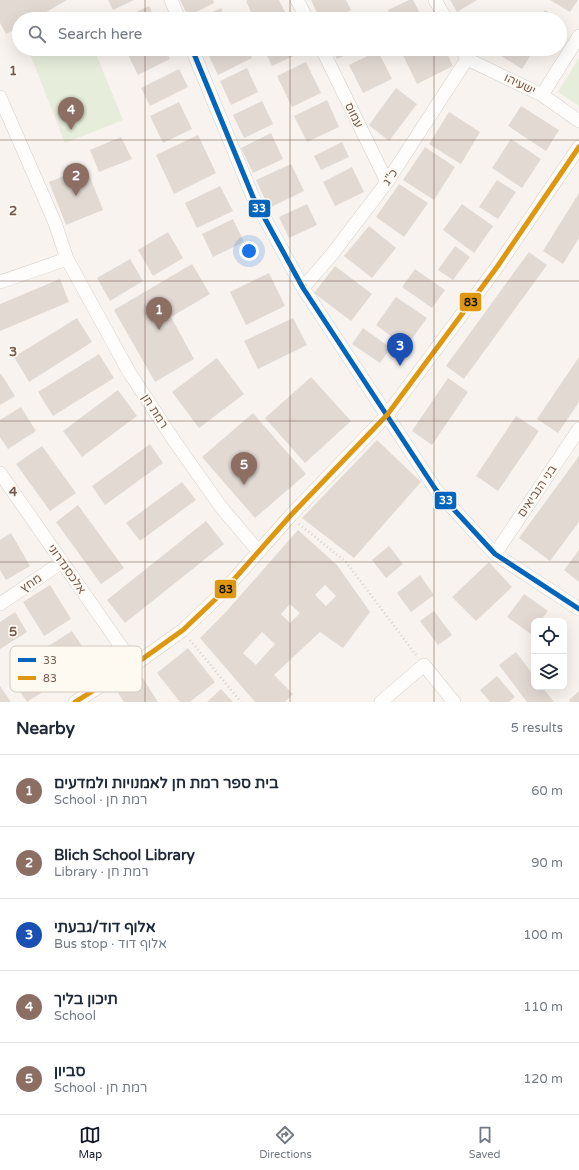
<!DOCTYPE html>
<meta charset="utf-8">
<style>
body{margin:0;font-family:"Varela Round",Heebo,sans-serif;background:#f2f2f3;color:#1f2937}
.controls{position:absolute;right:12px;bottom:12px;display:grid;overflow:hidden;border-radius:8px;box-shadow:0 4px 16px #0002}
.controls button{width:36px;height:36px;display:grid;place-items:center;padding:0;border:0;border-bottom:1px solid #e0e1e3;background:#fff;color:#1f2937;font:20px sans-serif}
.you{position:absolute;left:249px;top:251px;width:14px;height:14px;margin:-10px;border:3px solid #fff;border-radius:50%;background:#1a73e8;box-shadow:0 0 0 6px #1a73e833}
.badge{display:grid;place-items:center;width:26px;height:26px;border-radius:50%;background:#111827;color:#fff;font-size:13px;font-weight:700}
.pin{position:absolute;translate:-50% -33px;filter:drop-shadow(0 1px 2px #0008)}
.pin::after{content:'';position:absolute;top:21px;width:14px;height:12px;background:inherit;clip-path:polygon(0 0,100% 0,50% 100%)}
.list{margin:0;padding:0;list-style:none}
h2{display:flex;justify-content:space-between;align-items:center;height:52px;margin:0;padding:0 16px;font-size:17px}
h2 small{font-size:13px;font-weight:400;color:#747a83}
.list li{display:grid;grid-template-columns:26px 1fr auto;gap:12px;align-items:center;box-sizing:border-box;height:72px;padding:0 16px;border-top:1px solid #e0e1e3}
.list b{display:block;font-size:15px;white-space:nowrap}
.list p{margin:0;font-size:13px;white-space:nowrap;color:#747a83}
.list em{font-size:13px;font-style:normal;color:#747a83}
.icon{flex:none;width:22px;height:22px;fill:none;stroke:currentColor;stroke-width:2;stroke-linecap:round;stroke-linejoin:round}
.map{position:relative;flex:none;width:579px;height:702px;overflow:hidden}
.search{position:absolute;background:#fff;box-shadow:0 4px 16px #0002;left:12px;right:12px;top:12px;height:44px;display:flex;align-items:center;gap:10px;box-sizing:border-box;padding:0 14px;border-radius:22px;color:#747a83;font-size:15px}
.sheet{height:412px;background:#fff}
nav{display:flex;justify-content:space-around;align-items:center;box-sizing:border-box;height:56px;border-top:1px solid #e0e1e3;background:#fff;font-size:11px;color:#747a83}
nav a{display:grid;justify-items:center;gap:2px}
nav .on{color:#111827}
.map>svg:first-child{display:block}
</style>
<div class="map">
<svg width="579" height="702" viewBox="0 0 579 702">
<rect width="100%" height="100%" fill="#f8f3ee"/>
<!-- green -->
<path fill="#e6edda" d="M28 49H94L123 120 65 143Z
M579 58V106L558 92Z"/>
<!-- building -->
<path fill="#e2d9d3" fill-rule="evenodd" d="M0 0H67L34 19H19V27L6 34 0 23Z
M108 0H134L113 10Z
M180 0H213L214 3 188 16Z
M248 0H279L286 14 275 19H254L246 1Z
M311 0H346L351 10 333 19H320Z
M409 0H413L423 19H392L388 10Z
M450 0H477L457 12Z
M550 0H578L570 12Z
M149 6 155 19H121Z
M221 8 226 19H198Z
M545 10 559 19H540Z
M140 49H165L170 59 138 75 128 55Z
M214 49H247L252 58 218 75 207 52Z
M264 49H303L304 51 272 66Z
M332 49H358L337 59Z
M400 49H445L453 66 417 84Z
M490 49H533L534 50 522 69Z
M378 51 392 79 363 93 349 65Z
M306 62 321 93 292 107 277 76Z
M247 68 258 92 231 105 220 81Z
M179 69 188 87 150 106 141 88Z
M396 88 417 104 389 141 369 125Z
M327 100 339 127 307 142 294 116Z
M262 101 273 124 244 138 233 115Z
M179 102 192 129 163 143 150 116Z
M521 106 559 130 546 151 508 126Z
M449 112 480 132 461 164 429 144Z
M271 133 283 159 253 173 241 148Z
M198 135 216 173 174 194 156 155Z
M121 137 132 159 99 172 90 150Z
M511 139 541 159 522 188 492 168Z
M342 142 349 157 321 170 314 156Z
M425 147 455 167 434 200 403 180Z
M291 164 304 191 269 208 256 180Z
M86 167 103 210 66 225 49 182Z
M352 167 364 192 335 206 323 182Z
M497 180 516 192 498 219 479 207Z
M399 184 428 203 404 237 376 217Z
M220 186 233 211 197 228 185 203Z
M579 193V238L563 264 543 251Z
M307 204 317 225 289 238 279 217Z
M462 204 493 226 474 253 443 230Z
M233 219 244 242 213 257 202 234Z
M369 226 396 248 372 278 344 256Z
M168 232 183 258 153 276 138 250Z
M455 246 470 257 453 280 438 270Z
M529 252 547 265 464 379 446 366Z
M130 259 143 281 110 301 97 278Z
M192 264 210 294 171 317 194 359 155 382 114 310Z
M335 266 372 294 351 321 314 293Z
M415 269 445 290 432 308 402 287Z
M269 273 285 306 246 325 230 292Z
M60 279 69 302 0 331V304Z
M396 297 427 318 406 347 376 325Z
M77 318 92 342 29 382 14 357Z
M293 318 307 345 258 369 244 341Z
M363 328 391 348 380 363 352 344Z
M99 354 114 378 53 416 38 392Z
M579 357V402L558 433 537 419Z
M217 358 244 394 199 428 172 392Z
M0 374H1L15 396 0 405Z
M311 377 351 421 305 463 265 418Z
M448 378 468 392 432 445 412 431Z
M118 390 137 416 82 457 63 431Z
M21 407 36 431 8 449 0 437V420Z
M253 413 306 474 255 518 202 457Z
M516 416 539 431 498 491 476 476Z
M377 440 421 482 354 558 302 518Z
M150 444 163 463 105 505 92 486Z
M42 446 76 493 50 511 16 464Z
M579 456V522L550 561 519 538Z
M182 482 196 500 140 541 126 523Z
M78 505 124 568 101 584 56 522Z
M206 521 224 544 125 623 107 600Z
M298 530 337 565 370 612 343 648 320 632 274 675 293 694 285 702H255L200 638 224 614ZM325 585 336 596 326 606 315 595ZM290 604 300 613 290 623 281 614ZM262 632 275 644 256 665 243 653Z
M11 533 30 566 6 580 0 570V540Z
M389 546 403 564 386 578 372 560Z
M579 550V582L564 570Z
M489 562 512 587 476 621 452 597Z
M420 575 434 595 411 612 397 593Z
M50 585 71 619 44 636 23 602Z
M524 594 548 611 540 621H534V630L531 634 507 617Z
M434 611 452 635 438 645 420 621Z
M15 612 27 632 0 649V622Z
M72 631 91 660 66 677 47 647Z
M188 648 215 682 190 702H180L157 673Z
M516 652 534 676V687H542L554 702H527L499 665Z
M42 658 58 682 27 702 11 678Z
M497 676 515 697 509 702H490L480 690Z
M142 677 158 702H124L118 693Z
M0 686 11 702H0Z
M221 689 233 702H207Z
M579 691V702H570L569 700Z"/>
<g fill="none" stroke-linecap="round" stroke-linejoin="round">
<!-- minor casing -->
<g stroke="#d5cfc9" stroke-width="14">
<path id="minor" d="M171 0 179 19
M297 0 307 19
M435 0 446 19
M192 49 253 197 303 288 436 490 495 554 579 609
M322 49 387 182
M462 49 467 59 542 95 579 121
M542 95 579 36
M0 97 55 223 67 259 129 372 175 442 221 507 259 552
M0 282 67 259
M303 288 333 253 387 182 467 59
M0 473 134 665
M495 554 579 429
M0 604 62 562
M75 702 134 665 183 630 222 593 291 515 387 415 497 267 579 147
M381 702 424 665 454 702"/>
</g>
<!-- path -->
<path stroke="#d8d1cd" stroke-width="2.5" stroke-dasharray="1 3" stroke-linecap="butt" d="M299 524 346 562 416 655
M190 640 241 702"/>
<!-- minor -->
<use href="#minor" stroke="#fefdfc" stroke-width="13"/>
<!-- bus-1 casing -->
<g stroke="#fef9f1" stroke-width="8">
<path id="bus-1" d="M192 49 253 197 303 288 436 490 495 554 579 609"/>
</g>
<!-- bus-2 casing -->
<g stroke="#fef9f1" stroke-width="8">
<path id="bus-2" d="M75 702 134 665 183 630 222 593 291 515 387 415 497 267 579 147"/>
</g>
<!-- bus-1 -->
<use href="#bus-1" stroke="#0065bd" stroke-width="5"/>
<!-- bus-2 -->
<use href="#bus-2" stroke="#dd9710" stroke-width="5"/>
</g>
<!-- grid -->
<path fill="none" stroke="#755c4f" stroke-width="1" stroke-opacity="0.55" d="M145 0V19M290 0V19M434 0V19M145 49V702M290 49V702M434 49V702M0 140H579M0 281H579M0 421H579M0 562H579"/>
<g text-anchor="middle" stroke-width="3.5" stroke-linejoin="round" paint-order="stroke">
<!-- street labels -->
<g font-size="12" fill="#755c4f" stroke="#fef9f1">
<text transform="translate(520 84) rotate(26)" y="4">ישעיהו</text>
<text transform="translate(354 115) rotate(64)" y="4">עמוס</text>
<text transform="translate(390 177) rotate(-56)" y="4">כ"ג</text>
<text transform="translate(155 411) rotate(57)" y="4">רמת חן</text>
<text transform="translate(537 491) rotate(-56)" y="4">בני הנביאים</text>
<text transform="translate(67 569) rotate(55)" y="4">אלכסנדרוני</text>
<text transform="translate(31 583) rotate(-34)" y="4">מחץ</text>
</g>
</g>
<!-- legend -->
<rect x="10" y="646" width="132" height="46" rx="6" fill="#fef9f1" stroke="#d5cac0" stroke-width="1"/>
<rect x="18" y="658" width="18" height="4" fill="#0065bd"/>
<rect x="18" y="676" width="18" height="4" fill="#dd9710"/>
<g font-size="11" fill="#755c4f">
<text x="43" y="664">33</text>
<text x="43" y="682">83</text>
</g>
<g font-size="13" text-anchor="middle" font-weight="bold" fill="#755c4f" stroke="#fef9f1" stroke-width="3.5" stroke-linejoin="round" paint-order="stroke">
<text x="13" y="75">1</text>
<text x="13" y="215">2</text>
<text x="13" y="356">3</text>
<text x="13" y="496">4</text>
<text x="13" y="636">5</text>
</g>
<g stroke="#fef9f1" stroke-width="1.5">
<rect x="248" y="199" width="23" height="19" rx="4" fill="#0065bd"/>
<rect x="459" y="292" width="23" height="20" rx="4" fill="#dd9710"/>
<rect x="434" y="491" width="23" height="19" rx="4" fill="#0065bd"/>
<rect x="214" y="579" width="23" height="20" rx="4" fill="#dd9710"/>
</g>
<g font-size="11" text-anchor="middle" font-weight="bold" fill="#fff">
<text x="259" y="212">33</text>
<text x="446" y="504">33</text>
</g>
<g font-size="11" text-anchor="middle" font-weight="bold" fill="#111">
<text x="471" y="306">83</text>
<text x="226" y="593">83</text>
</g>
</svg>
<div class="controls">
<button><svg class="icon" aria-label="locate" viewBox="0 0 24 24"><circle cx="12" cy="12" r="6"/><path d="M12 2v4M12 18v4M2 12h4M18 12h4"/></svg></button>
<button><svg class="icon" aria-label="layers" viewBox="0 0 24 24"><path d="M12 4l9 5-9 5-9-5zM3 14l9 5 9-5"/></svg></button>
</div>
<div class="you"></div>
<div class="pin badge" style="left:159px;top:330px;background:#8d6e63">1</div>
<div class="pin badge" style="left:76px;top:196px;background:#8d6e63">2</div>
<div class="pin badge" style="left:400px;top:366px;background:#1a4fb4">3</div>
<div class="pin badge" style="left:71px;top:130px;background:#8d6e63">4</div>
<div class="pin badge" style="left:244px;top:485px;background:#8d6e63">5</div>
<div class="search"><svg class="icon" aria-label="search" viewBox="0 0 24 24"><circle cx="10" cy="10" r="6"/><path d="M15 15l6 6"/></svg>Search here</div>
</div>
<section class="sheet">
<h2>Nearby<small>5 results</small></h2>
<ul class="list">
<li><span class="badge" style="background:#8d6e63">1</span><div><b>בית ספר רמת חן לאמנויות ולמדעים</b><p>School · רמת חן</p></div><em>60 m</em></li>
<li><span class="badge" style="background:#8d6e63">2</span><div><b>Blich School Library</b><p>Library · רמת חן</p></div><em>90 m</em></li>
<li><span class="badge" style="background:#1a4fb4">3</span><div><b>אלוף דוד/גבעתי</b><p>Bus stop · אלוף דוד</p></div><em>100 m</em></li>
<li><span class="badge" style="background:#8d6e63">4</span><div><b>תיכון בליך</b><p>School</p></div><em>110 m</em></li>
<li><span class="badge" style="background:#8d6e63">5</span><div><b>סביון</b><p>School · רמת חן</p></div><em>120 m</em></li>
</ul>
</section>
<nav>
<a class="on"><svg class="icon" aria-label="map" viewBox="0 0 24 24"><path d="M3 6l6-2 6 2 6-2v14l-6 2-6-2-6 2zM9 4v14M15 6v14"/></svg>Map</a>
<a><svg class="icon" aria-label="directions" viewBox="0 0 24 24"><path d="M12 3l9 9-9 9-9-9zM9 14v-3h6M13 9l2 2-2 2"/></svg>Directions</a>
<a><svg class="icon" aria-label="saved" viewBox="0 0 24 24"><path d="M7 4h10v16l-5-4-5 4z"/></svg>Saved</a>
</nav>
